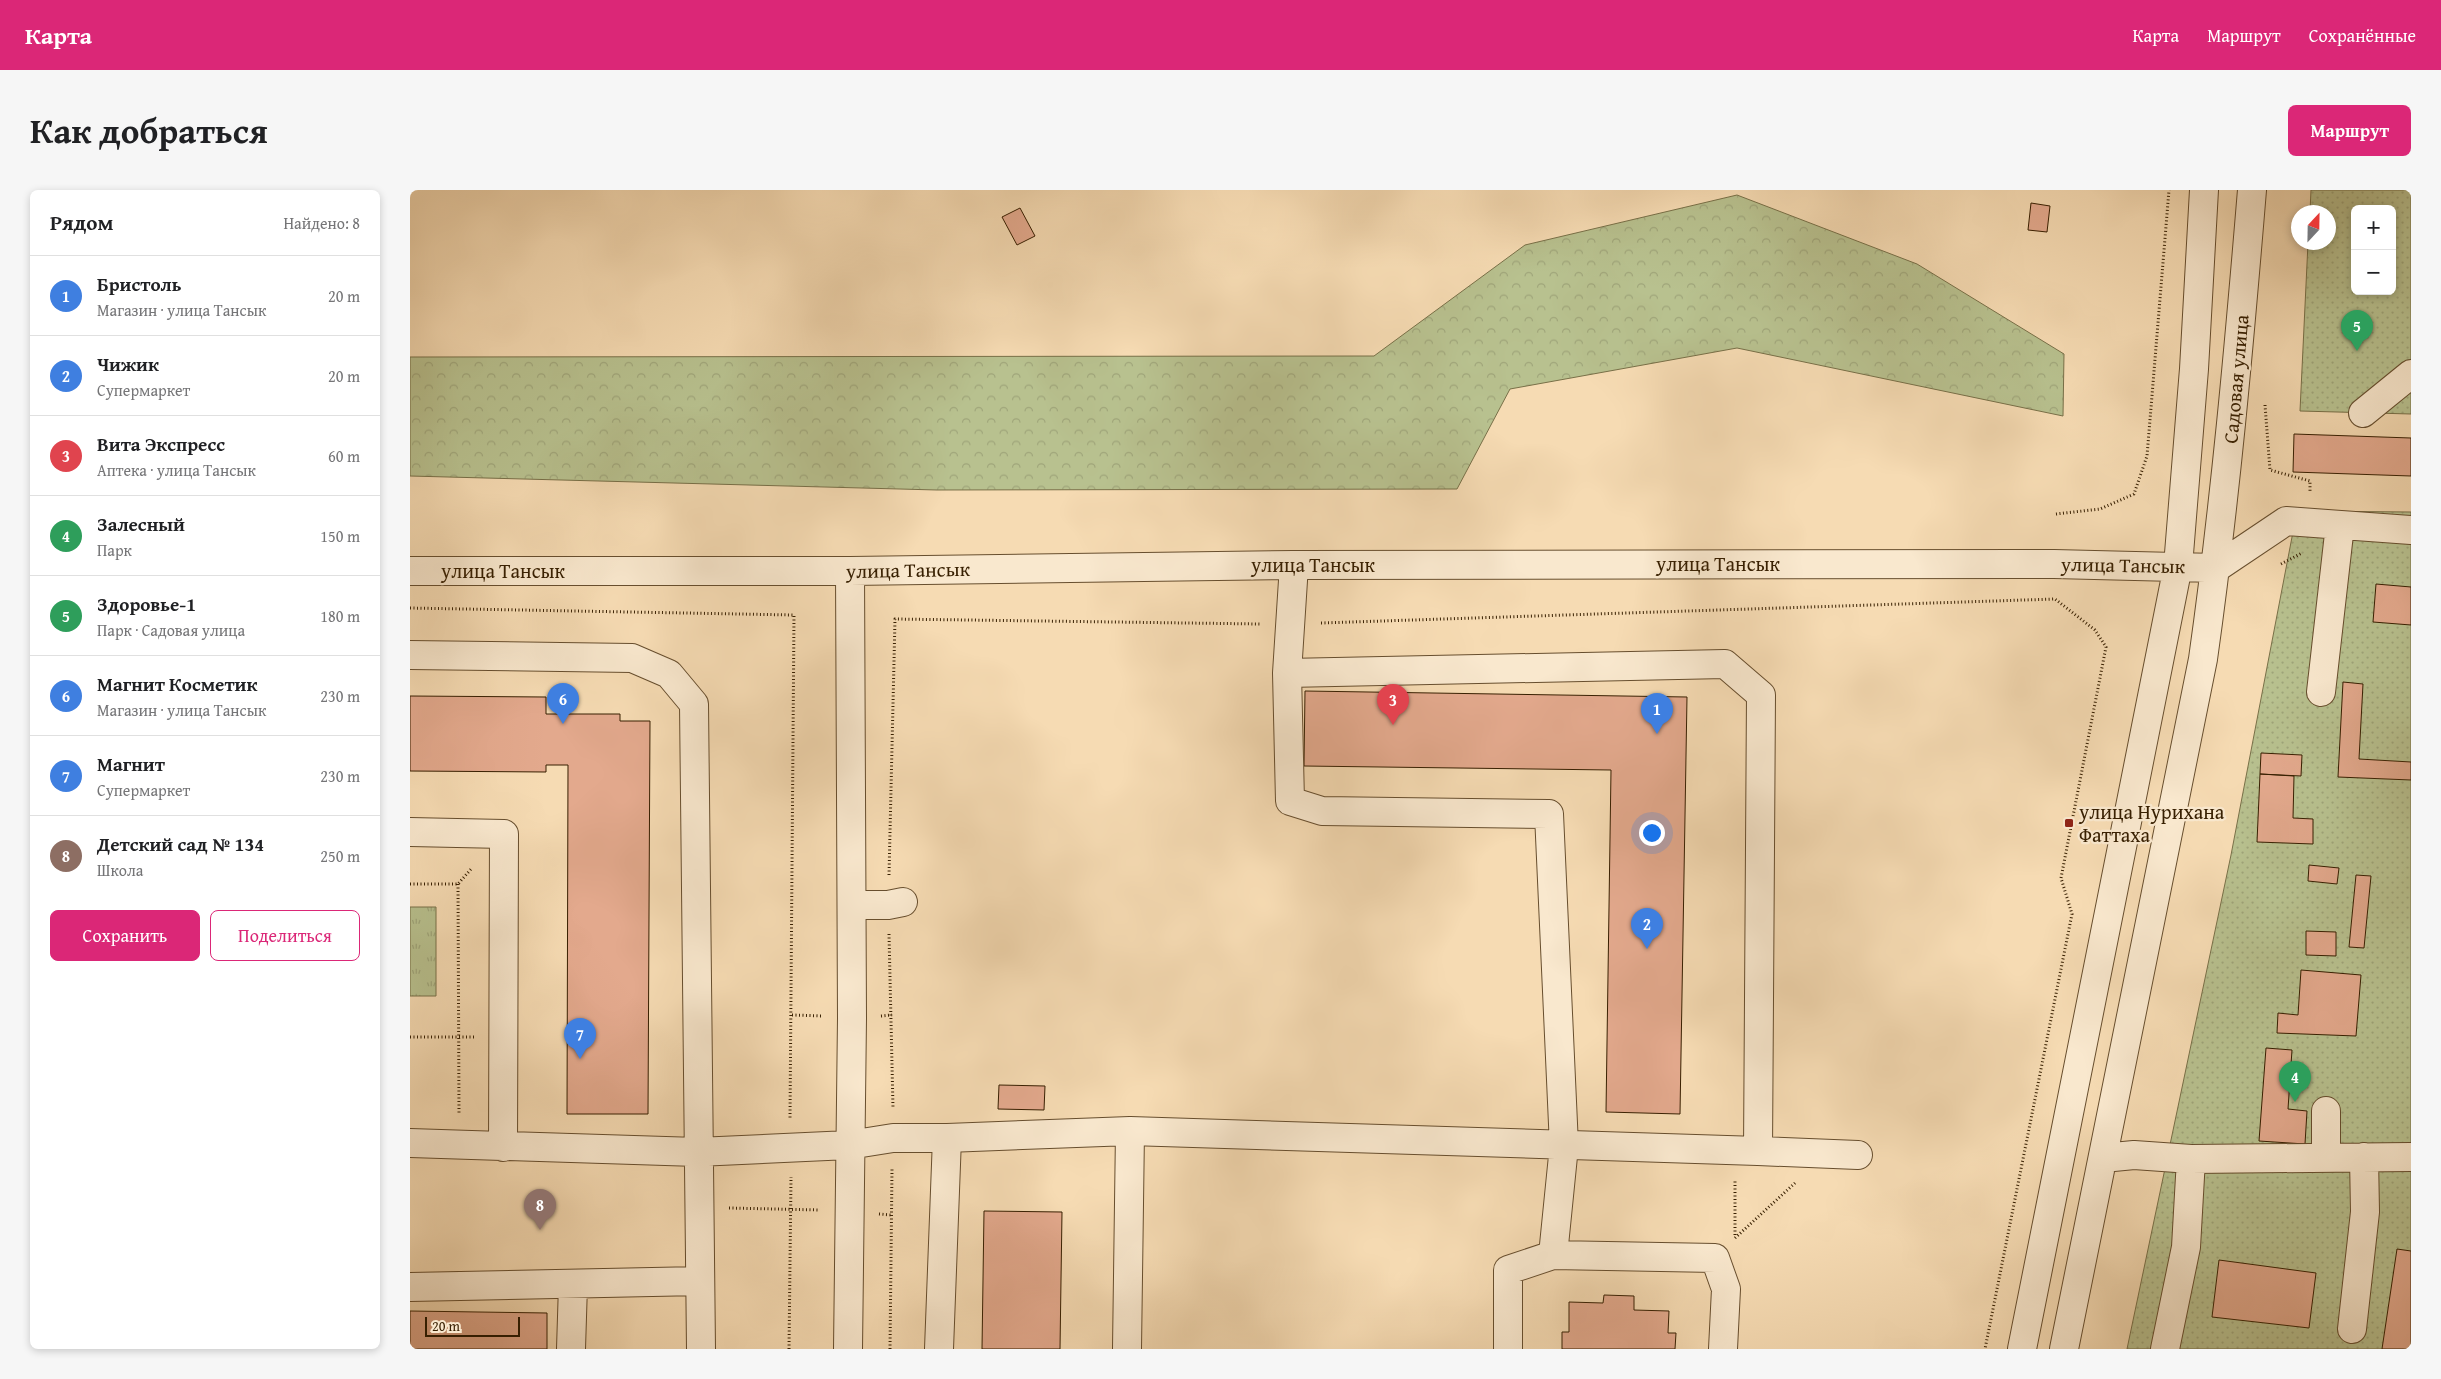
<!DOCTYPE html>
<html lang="ru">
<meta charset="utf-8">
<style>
body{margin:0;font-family:"Gentium Book Plus",serif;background:#f6f6f6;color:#202124}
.controls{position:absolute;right:15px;top:15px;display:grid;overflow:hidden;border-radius:8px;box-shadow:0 2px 8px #0003}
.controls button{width:45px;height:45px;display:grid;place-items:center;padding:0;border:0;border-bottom:1px solid #e0e0e0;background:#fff;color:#202124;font:25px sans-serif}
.compass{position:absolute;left:1881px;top:15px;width:45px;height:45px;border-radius:50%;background:#fff;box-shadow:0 2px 8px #0003;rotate:22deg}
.scale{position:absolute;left:15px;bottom:12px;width:95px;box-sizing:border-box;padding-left:5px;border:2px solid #371f01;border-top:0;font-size:14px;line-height:18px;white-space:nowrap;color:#371f01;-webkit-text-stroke:4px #f9e8ce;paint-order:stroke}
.you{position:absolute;left:1241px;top:642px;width:18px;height:18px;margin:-12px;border:4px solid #fff;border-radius:50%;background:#1a73e8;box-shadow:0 0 0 8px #1a73e833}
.badge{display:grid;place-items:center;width:32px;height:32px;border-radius:50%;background:#db2777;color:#fff;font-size:16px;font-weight:700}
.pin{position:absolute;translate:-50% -41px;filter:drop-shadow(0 1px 2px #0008)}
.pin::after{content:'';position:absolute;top:26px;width:18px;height:15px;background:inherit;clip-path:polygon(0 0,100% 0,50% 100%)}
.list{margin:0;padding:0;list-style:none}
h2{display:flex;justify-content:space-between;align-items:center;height:65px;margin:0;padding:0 20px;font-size:21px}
h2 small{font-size:16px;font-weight:400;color:#757577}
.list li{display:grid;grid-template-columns:32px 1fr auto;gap:15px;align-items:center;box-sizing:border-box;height:80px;padding:0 20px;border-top:1px solid #e0e0e0}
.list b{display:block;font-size:19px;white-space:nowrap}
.list p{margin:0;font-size:16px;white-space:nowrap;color:#757577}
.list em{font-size:16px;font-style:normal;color:#757577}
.actions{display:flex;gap:10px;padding:15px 20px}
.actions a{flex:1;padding:11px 0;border:1px solid #db2777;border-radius:8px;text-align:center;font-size:18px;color:#db2777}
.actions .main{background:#db2777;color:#fff}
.map{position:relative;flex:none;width:2001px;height:1159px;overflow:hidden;border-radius:8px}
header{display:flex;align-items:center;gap:30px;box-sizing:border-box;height:70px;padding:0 25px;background:#db2777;color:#fff}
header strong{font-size:24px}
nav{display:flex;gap:28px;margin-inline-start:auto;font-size:18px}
.intro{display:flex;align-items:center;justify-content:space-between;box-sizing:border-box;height:120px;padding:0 30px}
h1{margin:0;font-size:35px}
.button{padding:12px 22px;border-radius:8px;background:#db2777;color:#fff;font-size:18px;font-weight:700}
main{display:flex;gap:30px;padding:0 30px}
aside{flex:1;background:#fff;border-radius:8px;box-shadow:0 2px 8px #0003}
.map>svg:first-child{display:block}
</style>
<header>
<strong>Карта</strong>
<nav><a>Карта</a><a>Маршрут</a><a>Сохранённые</a></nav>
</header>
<div class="intro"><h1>Как добраться</h1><a class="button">Маршрут</a></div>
<main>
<aside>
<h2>Рядом<small>Найдено: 8</small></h2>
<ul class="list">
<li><span class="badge" style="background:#3f7fe0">1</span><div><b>Бристоль</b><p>Магазин · улица Тансык</p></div><em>20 m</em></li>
<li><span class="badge" style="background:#3f7fe0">2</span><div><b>Чижик</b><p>Супермаркет</p></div><em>20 m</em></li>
<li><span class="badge" style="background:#e0444e">3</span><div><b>Вита Экспресс</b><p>Аптека · улица Тансык</p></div><em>60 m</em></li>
<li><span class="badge" style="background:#2e9e5b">4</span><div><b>Залесный</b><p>Парк</p></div><em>150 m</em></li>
<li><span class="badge" style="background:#2e9e5b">5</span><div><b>Здоровье-1</b><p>Парк · Садовая улица</p></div><em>180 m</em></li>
<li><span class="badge" style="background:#3f7fe0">6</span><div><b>Магнит Косметик</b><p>Магазин · улица Тансык</p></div><em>230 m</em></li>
<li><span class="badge" style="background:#3f7fe0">7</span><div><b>Магнит</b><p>Супермаркет</p></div><em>230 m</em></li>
<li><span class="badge" style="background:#8d6e63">8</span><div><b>Детский сад № 134</b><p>Школа</p></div><em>250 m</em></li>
</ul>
<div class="actions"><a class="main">Сохранить</a><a>Поделиться</a></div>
</aside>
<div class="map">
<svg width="2001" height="1159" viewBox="0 0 2001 1159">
<defs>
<pattern id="grass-tufts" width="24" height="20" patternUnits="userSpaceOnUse" patternTransform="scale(1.25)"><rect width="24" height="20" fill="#b8c18f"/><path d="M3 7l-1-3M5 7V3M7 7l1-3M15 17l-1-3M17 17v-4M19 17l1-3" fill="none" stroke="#9fa57a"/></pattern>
<pattern id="forest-crowns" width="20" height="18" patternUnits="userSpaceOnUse" patternTransform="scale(1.25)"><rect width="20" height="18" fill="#b8c18f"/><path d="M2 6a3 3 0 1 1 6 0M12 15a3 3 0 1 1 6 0" fill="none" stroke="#9fa57a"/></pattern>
<pattern id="garden-dots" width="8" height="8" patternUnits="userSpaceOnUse" patternTransform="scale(1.25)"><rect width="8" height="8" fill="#b8c18f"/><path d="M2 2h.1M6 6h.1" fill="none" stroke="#9fa57a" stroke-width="1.8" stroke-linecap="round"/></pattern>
</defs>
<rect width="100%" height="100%" fill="#f6dbb3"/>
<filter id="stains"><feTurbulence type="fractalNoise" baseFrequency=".004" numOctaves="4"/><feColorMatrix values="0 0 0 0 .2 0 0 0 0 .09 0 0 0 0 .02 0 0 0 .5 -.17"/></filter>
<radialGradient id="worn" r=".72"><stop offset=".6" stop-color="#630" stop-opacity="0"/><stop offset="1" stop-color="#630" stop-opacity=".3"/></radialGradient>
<!-- grass -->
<path fill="url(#grass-tufts)" stroke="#787048" d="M0 717H26V806H0Z"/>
<!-- forest -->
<path fill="url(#forest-crowns)" stroke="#787048" d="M1327 5 1507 74 1654 164 1653 226 1327 158 1100 199 1047 299 527 300 0 286V167L964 166 1115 55Z"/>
<!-- garden -->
<path fill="url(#garden-dots)" stroke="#787048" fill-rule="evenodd" d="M1901 0H2001V224L1890 221 1898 53 1918 52V22H1900ZM1945 19H1982V101H1945Z
M1887 321 2001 322V1159H1717L1821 665Z"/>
<!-- building -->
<path fill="#e3a98d" stroke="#371f01" d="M1621 13 1640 16 1637 42 1618 40Z
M610 18 625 46 607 55 592 27Z
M1884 244 2001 248V286L1883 282Z
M1966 394 2001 397V435L1963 432Z
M1933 492 1953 494 1949 569 2001 572V590L1928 587Z
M895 501 1277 507 1270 924 1196 922 1201 580 894 576Z
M0 506 136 507V524H210V531H240L238 924H157L158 575H136V582L0 581Z
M1851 563 1892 565 1891 586 1850 584Z
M1850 584 1884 586 1883 628 1903 629V654L1847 652Z
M1899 675 1929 678 1927 694 1898 691Z
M1946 685 1961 686 1954 758 1939 757Z
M1896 741 1926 742V766L1896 765Z
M1891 780 1951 785 1946 846 1867 843 1868 823 1888 825Z
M1856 858 1882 860 1878 919 1897 921 1895 954 1849 951Z
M589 895 635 896 634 920 588 919Z
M574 1021 652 1022 650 1159H572Z
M1987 1059 2001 1061V1159H1972Z
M1809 1070 1906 1083 1899 1138 1802 1127Z
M1194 1105 1224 1106V1120L1259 1121 1258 1143H1266L1265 1159H1152V1142H1159V1112L1193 1113Z
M0 1121 137 1123V1159H0Z"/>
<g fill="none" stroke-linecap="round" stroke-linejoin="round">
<!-- minor casing -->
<g stroke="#674e2e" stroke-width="30">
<path id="minor" d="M1953 223 2001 184
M884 375 877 483 880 611 912 621 1139 624 1154 956 1143 1065 1098 1080V1159
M1806 378 1876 331 2001 340
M0 381H440L884 375 1644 374 1806 378
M0 465 222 468 259 484 284 514 291 1159
M1911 502 1930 335
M0 642 94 644 93 957
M442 715H478L493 712
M1916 921V968
M0 953 287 962 439 955 483 948H537
M1348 961 1448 965
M1693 968 1724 965 1781 969 2001 967
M1143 1065 1305 1068 1316 1099 1313 1159
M0 1097 290 1091
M1942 1139 1955 1022 1954 967
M161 1159 163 1095
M438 1159 442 828 440 381
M529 1159 537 948 720 941 1348 961 1351 505 1315 474 877 483
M717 1159 720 941
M1612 1159 1768 376 1784 179 1794 0
M1654 1159 1793 469C1815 313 1829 157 1842 0
M1755 1159 1776 1057 1781 969"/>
</g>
<!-- path -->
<path stroke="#371f01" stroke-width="3" stroke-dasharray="1 2.5" stroke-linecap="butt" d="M1855 215 1860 280 1900 291V303
M1646 324 1690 319 1724 304 1737 266 1759 0
M1871 374 1892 363
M0 418 384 425 380 928
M911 433 1645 409 1685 440 1696 457 1651 688 1662 724 1575 1159
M479 685 485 429 850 434
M0 694H48L62 678
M48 694 49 924
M479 744 483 918
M382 825 413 826
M471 826 482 825
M0 847H64
M319 1018 410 1020
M469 1024 481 1025
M1325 1045V989
M1325 1048 1385 993
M379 1159 381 987
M480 1159 482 979"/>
<!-- minor -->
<use href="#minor" stroke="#f9e8ce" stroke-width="28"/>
</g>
<!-- markers -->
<rect fill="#8f2418" stroke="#f9e8ce" stroke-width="2" x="1654" y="628" width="10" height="10" rx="2.5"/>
<g text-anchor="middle" stroke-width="4.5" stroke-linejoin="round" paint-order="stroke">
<!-- street labels -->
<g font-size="20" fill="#371f01" stroke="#f9e8ce">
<text transform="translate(1826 189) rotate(-85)" y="7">Садовая улица</text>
<text x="1308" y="381">улица Тансык</text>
<text x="903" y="382">улица Тансык</text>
<text transform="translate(1713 375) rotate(1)" y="7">улица Тансык</text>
<text transform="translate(498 380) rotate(-1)" y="7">улица Тансык</text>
<text x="93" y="388">улица Тансык</text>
</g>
<!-- poi labels -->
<g font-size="20" fill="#371f01" stroke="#f9e8ce" text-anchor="start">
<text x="1669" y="629">улица Нурихана<tspan x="1669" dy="23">Фаттаха</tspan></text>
</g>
</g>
<rect width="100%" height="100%" filter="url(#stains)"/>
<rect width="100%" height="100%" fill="url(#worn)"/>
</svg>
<div class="controls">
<button>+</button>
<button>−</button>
</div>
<svg class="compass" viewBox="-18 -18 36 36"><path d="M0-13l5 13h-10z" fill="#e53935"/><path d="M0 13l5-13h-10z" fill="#757577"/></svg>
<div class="scale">20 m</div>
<div class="you"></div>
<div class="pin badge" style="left:1247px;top:544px;background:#3f7fe0">1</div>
<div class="pin badge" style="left:1237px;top:759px;background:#3f7fe0">2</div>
<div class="pin badge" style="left:983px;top:535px;background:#e0444e">3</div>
<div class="pin badge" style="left:1885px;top:912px;background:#2e9e5b">4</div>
<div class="pin badge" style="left:1947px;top:161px;background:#2e9e5b">5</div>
<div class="pin badge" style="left:153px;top:534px;background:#3f7fe0">6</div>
<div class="pin badge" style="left:170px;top:869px;background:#3f7fe0">7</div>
<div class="pin badge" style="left:130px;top:1040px;background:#8d6e63">8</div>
</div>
</main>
